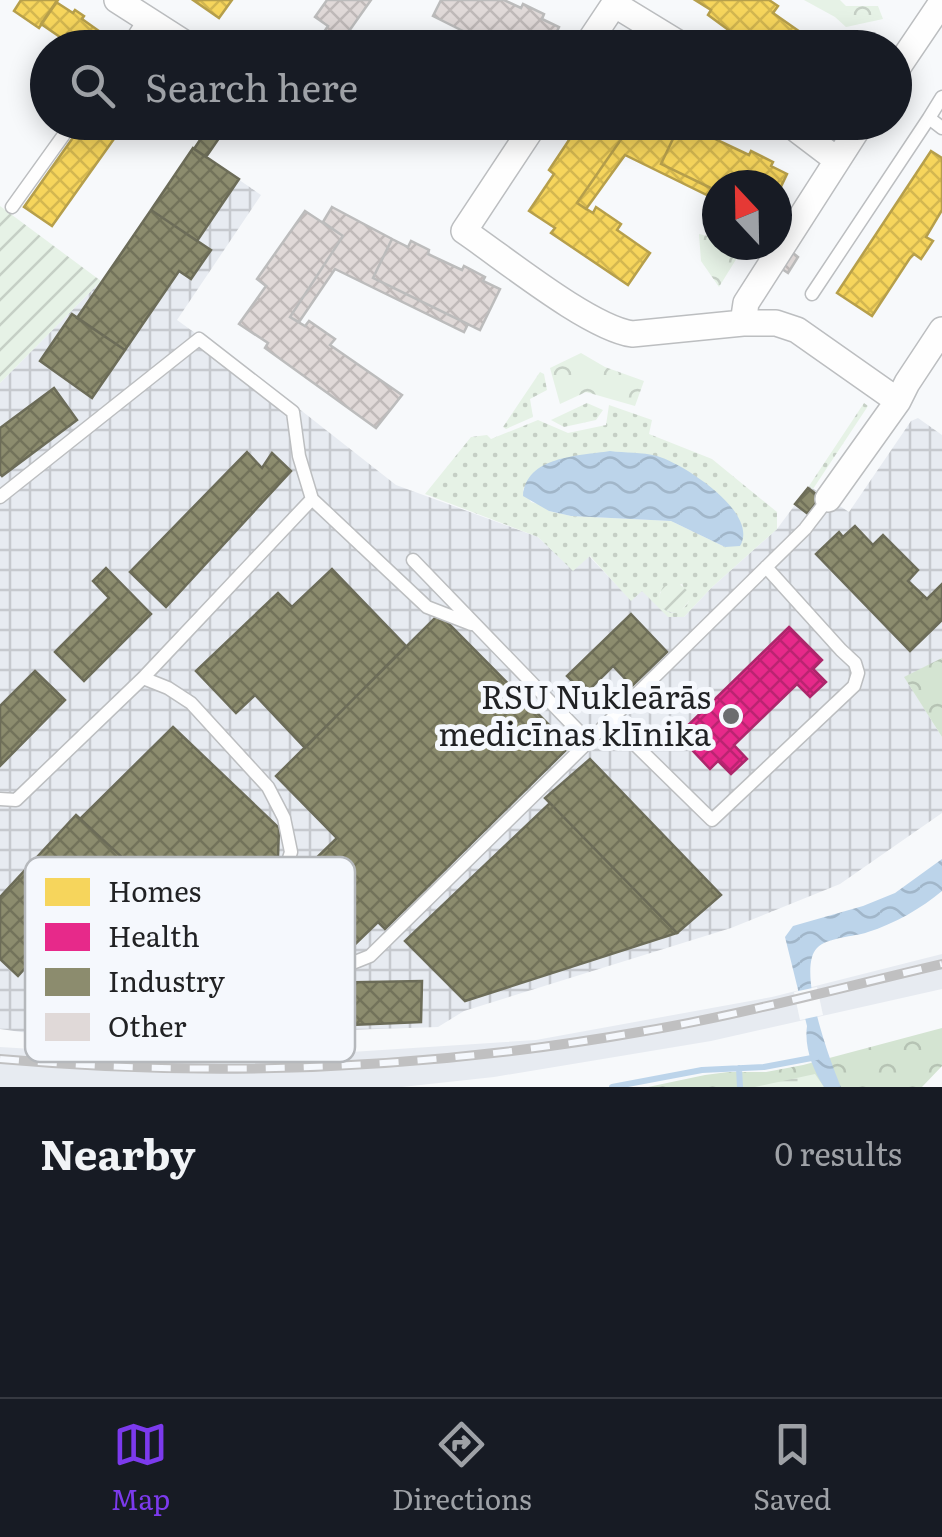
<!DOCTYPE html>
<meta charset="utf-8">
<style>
body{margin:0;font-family:Literata,serif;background:#20242c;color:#f1f3f6}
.compass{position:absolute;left:702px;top:170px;width:90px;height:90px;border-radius:50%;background:#171b24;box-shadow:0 5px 25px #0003;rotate:338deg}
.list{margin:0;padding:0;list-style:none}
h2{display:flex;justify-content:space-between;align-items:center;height:130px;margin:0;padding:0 40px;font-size:42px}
h2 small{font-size:32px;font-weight:400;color:#9ea1a6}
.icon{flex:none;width:55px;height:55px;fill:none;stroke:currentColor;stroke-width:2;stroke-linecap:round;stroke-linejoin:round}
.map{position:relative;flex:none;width:942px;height:1087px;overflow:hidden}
.search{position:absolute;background:#171b24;box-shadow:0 5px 25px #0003;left:30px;right:30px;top:30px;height:110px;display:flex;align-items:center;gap:25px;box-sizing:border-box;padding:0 35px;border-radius:55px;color:#9ea1a6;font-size:38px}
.sheet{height:310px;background:#171b24}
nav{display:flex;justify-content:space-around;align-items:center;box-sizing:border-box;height:140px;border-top:2px solid #363941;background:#171b24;font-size:28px;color:#9ea1a6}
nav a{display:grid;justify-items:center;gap:5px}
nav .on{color:#7c3aed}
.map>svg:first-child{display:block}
</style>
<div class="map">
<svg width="942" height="1087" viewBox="0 0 942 1087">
<defs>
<pattern id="industrial-grid" width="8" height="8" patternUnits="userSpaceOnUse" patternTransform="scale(2.5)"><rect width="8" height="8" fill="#e7ebf1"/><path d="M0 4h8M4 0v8" fill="none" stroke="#c6c9ce"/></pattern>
<pattern id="grass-dots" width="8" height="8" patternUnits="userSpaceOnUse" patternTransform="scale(2.5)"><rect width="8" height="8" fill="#e6f2e6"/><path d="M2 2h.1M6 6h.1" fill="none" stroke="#c5cfc5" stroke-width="1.8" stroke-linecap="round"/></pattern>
<pattern id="forest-crowns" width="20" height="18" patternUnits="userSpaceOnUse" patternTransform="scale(2.5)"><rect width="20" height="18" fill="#d4e4d2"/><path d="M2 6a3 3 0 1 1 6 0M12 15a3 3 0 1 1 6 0" fill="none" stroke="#b6c3b4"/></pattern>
<pattern id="wetland-marsh" width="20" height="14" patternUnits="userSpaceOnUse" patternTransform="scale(2.5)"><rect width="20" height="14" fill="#e6f2e6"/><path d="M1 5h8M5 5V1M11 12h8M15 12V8" fill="none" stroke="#c5cfc5"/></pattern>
<pattern id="park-crowns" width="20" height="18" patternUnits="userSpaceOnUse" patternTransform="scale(2.5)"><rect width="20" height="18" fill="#e6f2e6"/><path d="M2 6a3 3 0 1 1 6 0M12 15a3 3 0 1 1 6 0" fill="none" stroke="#c5cfc5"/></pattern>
<pattern id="garden-furrows" width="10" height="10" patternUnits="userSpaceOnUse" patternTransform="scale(2.5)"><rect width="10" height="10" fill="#e6f2e6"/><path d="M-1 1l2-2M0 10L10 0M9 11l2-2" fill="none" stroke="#c5cfc5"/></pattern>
<pattern id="water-waves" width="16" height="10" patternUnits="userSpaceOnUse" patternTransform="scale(2.5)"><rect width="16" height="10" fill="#bcd4ea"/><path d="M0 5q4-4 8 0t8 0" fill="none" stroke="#a1b6c9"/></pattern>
<pattern id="homes-cross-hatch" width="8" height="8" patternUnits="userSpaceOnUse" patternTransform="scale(2.5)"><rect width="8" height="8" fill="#f6d55c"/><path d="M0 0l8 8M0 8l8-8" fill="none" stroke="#d3b750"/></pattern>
<pattern id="health-cross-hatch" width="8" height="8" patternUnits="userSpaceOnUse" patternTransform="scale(2.5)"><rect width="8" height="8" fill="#e7298a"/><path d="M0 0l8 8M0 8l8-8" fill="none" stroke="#bb2371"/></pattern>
<pattern id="industry-cross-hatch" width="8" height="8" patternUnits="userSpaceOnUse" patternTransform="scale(2.5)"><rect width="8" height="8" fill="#8c8c6e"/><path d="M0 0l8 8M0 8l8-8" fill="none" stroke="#72725a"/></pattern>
<pattern id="building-cross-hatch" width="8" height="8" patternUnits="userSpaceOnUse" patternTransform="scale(2.5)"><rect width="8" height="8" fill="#e0d9d8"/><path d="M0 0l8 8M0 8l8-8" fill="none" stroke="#c0bab9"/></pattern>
</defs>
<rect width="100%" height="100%" fill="#f7f9fb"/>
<!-- built -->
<path fill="#e7ebf1" d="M942 954V989L711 1041 494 1077 402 1087H0V1047L146 1056 320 1054 536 1040 772 997Z"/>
<!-- industrial -->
<path fill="url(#industrial-grid)" d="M193 148 261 195 177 320 284 397 396 485 538 537 573 570 589 556 631 600 641 590 684 617 711 588 777 529 809 486 849 512 911 421 918 418 942 435V658L905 678 942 737V813L840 884 731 928 464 1011 438 1027 70 1039 0 1029V383L101 281Z"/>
<!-- grass -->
<path fill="url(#grass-dots)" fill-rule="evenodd" d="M540 372 544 374 547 390 530 399 533 417 506 429 503 427Z
M587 403 603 410 596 420 564 427 551 420Z
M864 403 868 406 813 489 809 486Z
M609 405 652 420 649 434 712 459 777 512V529L711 588 684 617H668L642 591 631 601 590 556 573 571 538 537 425 494 471 437 487 435 491 439 538 420 568 433 606 425ZM526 484 744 540 725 547 671 521 571 516 549 511 541 505 531 502 523 490ZM682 584 689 601C678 620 657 615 660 592Z"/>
<!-- forest -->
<path fill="url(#forest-crowns)" d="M942 658V737L904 677Z
M942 1028V1066L922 1087H648L705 1075 728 1072H766L803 1065Z"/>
<!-- wetland -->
<path fill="url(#wetland-marsh)" d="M815 1074 824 1087H755Z"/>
<!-- park -->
<path fill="url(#park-crowns)" d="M804 0H840L846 6H878L883 19 846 27 835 17Z
M699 234 717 238V245H729L740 253 719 287 701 261Z
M581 353 605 367 644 381 635 406 586 392 560 404 550 368Z"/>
<!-- garden -->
<path fill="url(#garden-furrows)" d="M0 206 101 281 0 383Z
M677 582 688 591 689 601 680 612C663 615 654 602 663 587Z"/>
<!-- water -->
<path fill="url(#water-waves)" d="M610 451C625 453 642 452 657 456 684 464 760 513 740 546L725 547 671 521 571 516 549 511 523 496C526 456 578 456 610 451Z
M942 859V891C922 908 894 924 868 932 854 937 828 937 817 948 796 969 830 1061 841 1087H824C813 1070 804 1047 807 1026L785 937 793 926 863 906 895 893Z"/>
<!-- pier -->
<path fill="#f7f9fb" d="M817 987 823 1015 800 1020 794 992Z"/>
<!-- homes -->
<path fill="url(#homes-cross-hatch)" stroke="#b69f4b" stroke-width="2.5" d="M21 0H58L39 28 14 11Z
M193 0H232L219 18Z
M695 0H769L778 6 773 13 823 48H753L708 15 711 10Z
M56 2 73 13 75 10 84 16 82 19 99 31 88 48H76L41 24Z
M84 122H126L52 226 24 207Z
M581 122H627L631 125 577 203 593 213 596 207 621 224 617 230 650 253 628 285 551 233 555 228 529 211 554 174 549 170Z
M627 122H676L680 124 661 164 717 191V200L625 155 586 209 577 203 631 125Z
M680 124 695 132 698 126 717 135 715 139 749 155 751 151 773 162 771 166 787 174 777 195V185H717V191L661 164Z
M931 151 942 158V210L926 237 933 241 921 259 914 254 910 258 872 316 837 293Z"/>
<!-- health -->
<path fill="url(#health-cross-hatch)" stroke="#ac276b" stroke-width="2.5" d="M789 627 822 660 813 669 826 682 810 697 797 684 734 745 747 759 731 774 718 761 710 769 678 735Z"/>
<!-- industry -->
<path fill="url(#industry-cross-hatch)" stroke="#6c6c58" stroke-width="2.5" d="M212 122H218L226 128 206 157 194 149Z
M193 148 239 179 197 241 151 210Z
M151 210 211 250 191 279 179 271 125 350 77 318Z
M72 314 125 350 92 398 40 361Z
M54 388 77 420 2 476 0 474V428Z
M247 452 262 468 272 453 291 471 166 607 130 572Z
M808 488 820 497 808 514 795 504Z
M855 526 873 545 883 535 918 570 908 581 927 599 942 584V620L910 651 816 554 839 532 843 537Z
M106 568 151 614 84 681 55 652 109 598 93 581Z
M332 569 406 646 305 748 255 695 236 713 196 671 278 593 292 607Z
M439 614 570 746 385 929 378 922 346 953 309 916 331 894 305 869 337 838 276 776Z
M631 614 667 652 632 686 613 666 585 694 567 676Z
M35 671 65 700 0 766V706Z
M173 727 279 828 278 857 182 960 103 883 124 859 80 819Z
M590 759 721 895 677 933 545 798Z
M550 803 677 933 465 1001 405 941Z
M76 815 124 859 18 976 0 959V897Z
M311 968V983L422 981 421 1022 82 1036 81 1005 109 1003 108 995 245 993V971Z"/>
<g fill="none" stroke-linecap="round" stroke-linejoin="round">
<!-- stream -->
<path stroke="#bcd4ea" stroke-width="6" d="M739 1068 740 1087
M612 1087 702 1070 764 1067 817 1057"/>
</g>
<!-- building -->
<path fill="url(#building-cross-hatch)" stroke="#bcbcbc" stroke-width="2.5" d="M327 0H371L342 41 351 48H313L328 26 315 17Z
M441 0H504L521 8 523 4 544 14 542 19 559 27 549 48H497L433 16Z
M377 122H410L399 138Z
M332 207 392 239 373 278 468 324 464 332 335 269 299 322 290 317 343 236 323 222Z
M305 211 343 236 290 317 305 326 309 321 335 339 330 345 402 395 376 428 265 348 268 343 239 324 266 286 257 279Z
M392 239 408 247 411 241 429 250 428 254 462 270 464 266 485 277 483 281 500 289 480 330 373 278Z
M793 253 798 257 788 273 782 269Z"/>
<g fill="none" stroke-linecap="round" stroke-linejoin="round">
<!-- lane casing -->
<g stroke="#bcbec0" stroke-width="15">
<path id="lane" d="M126 48 145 18
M942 97 929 118 942 128
M12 207 73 122
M812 294 929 118
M0 497 199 339 293 412 299 456 312 499 143 678
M312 499 427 607 471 624
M413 560 590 743
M611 721 712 820 854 686 858 673 855 663 841 650 766 567
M0 799 16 800 143 678 168 688 191 703 268 787 284 818 291 852 280 886V919C299 940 317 957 345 966L370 956 805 529 828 499
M115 939 157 967H189L280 919"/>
</g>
<!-- street casing -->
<g stroke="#bcbec0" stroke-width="28">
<path id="street" d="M117 0 192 48
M614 4 686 48
M585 48 617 0
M894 73 942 2
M536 122 464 231C504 258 588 327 632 334L743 323H776L797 330 898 401
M787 122 837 160
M743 323 746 303 862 122
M828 499 898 401 907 383 942 330"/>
</g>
<!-- lane -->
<use href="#lane" stroke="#fefefe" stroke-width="12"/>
<!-- street -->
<use href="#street" stroke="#fefefe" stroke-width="25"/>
<!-- rail casing -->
<g stroke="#c0c0c1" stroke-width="10">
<path id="rail" d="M0 1059C215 1078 432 1069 645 1031 745 1014 843 987 942 964"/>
</g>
<!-- rail -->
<use href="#rail" stroke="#f5f8fd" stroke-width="6" stroke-dasharray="19" stroke-linecap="butt"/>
</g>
<!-- markers -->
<circle fill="#6c6d6f" stroke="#f5f8fd" stroke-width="4" cx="731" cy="716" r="10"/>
<g text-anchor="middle" stroke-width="10" stroke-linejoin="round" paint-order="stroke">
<!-- poi labels -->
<g font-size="32" fill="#212224" stroke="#f5f8fd" text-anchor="end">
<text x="711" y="709">RSU Nukleārās<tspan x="711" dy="37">medicīnas klīnika</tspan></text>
</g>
</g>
<!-- legend -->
<rect x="25" y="857" width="330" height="205" rx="15" fill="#f5f8fd" stroke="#b5b8bc" stroke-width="2.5"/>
<rect x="45" y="878" width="45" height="28" fill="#f6d55c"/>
<rect x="45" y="923" width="45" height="28" fill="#e7298a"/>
<rect x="45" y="968" width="45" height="28" fill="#8c8c6e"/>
<rect x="45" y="1013" width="45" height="28" fill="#e0d9d8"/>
<g font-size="28" fill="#212224">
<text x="108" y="902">Homes</text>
<text x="108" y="947">Health</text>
<text x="108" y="992">Industry</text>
<text x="108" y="1037">Other</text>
</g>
</svg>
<svg class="compass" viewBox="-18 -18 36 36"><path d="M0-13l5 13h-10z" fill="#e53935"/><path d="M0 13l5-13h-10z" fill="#9ea1a6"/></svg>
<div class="search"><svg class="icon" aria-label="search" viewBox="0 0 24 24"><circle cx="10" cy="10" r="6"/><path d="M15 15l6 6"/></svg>Search here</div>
</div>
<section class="sheet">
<h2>Nearby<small>0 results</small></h2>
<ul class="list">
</ul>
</section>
<nav>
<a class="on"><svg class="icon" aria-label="map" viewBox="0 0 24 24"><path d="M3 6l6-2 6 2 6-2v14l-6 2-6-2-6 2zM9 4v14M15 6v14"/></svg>Map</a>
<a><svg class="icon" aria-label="directions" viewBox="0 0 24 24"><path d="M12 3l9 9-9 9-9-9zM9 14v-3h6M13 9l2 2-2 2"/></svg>Directions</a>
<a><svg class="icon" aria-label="saved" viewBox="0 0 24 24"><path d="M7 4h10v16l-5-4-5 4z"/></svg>Saved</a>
</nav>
